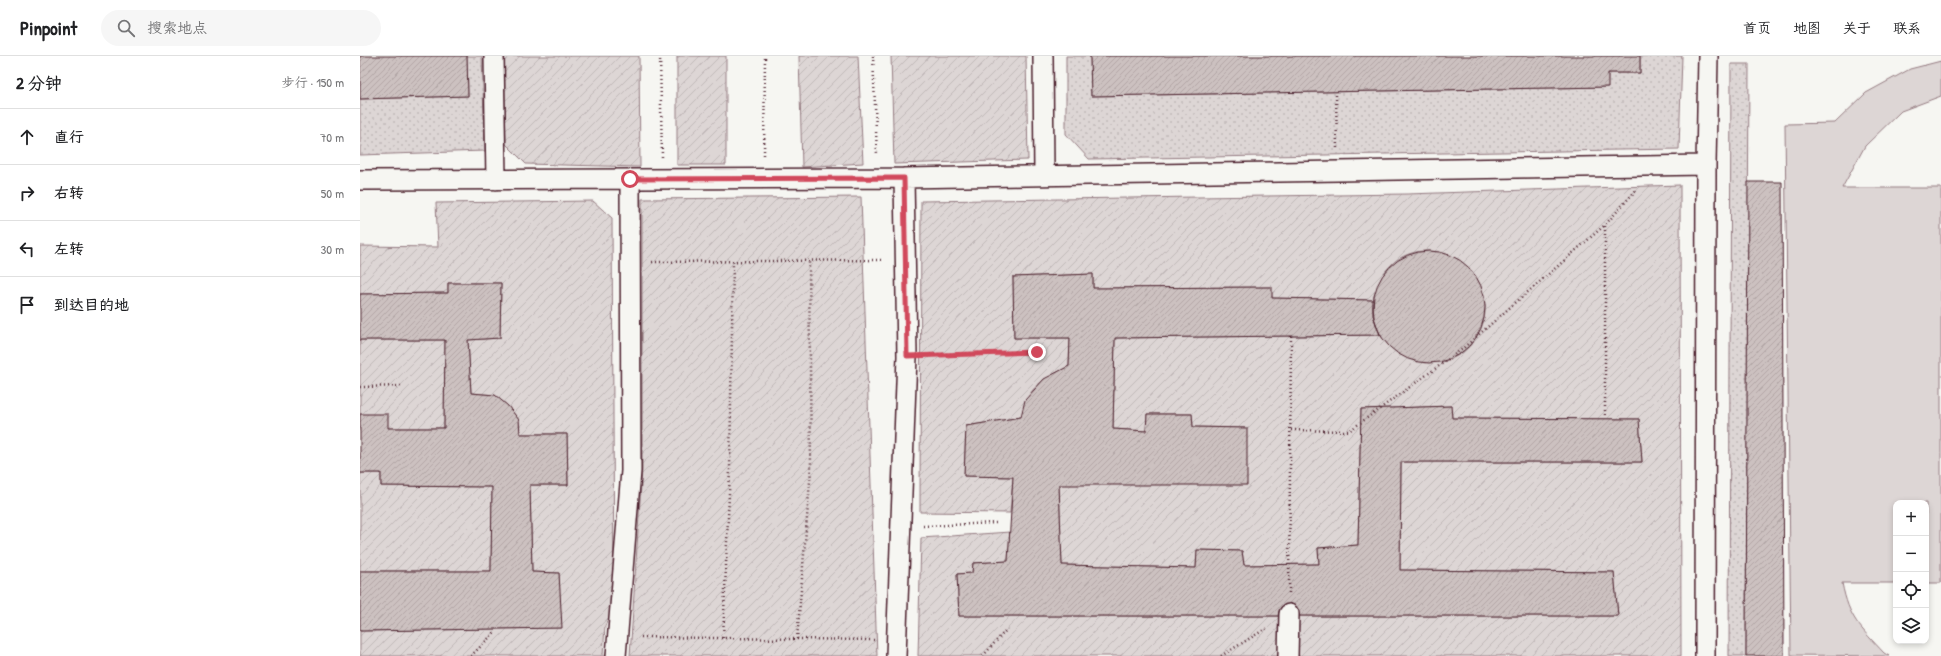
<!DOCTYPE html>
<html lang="zh">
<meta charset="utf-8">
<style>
body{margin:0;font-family:"Patrick Hand","LXGW WenKai TC",sans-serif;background:#f6f6f6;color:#202124}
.controls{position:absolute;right:12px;bottom:12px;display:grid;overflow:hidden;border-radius:8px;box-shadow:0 2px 6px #0003}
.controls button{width:36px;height:36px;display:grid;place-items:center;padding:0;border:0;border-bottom:1px solid #e0e0e0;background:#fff;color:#202124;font:20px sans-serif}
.stop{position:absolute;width:12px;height:12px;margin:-9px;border:3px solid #d1495b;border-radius:50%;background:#fff}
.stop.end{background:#d1495b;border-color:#fff;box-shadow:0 1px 4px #0008}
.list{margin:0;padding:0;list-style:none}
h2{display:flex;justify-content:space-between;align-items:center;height:52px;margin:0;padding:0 16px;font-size:17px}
h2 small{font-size:13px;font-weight:400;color:#757577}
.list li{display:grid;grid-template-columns:26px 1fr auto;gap:12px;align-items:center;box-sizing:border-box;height:56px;padding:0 16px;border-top:1px solid #e0e0e0}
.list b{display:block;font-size:15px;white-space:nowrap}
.list em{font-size:13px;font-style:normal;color:#757577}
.icon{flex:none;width:22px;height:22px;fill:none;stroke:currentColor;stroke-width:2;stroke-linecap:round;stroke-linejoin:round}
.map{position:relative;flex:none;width:1581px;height:600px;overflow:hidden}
header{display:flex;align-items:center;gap:24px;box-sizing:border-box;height:56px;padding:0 20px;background:#fff;border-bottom:1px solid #e0e0e0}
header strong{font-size:19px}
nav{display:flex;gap:22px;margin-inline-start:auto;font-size:14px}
.search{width:280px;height:36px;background:#f6f6f6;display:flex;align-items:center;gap:10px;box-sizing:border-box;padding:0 14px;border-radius:22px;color:#757577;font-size:15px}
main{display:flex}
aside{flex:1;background:#fff}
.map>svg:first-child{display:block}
</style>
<header>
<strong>Pinpoint</strong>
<div class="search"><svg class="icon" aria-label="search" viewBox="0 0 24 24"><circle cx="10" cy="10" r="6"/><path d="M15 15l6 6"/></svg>搜索地点</div>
<nav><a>首页</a><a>地图</a><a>关于</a><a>联系</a></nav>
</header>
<main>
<aside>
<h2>2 分钟<small>步行 · 150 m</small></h2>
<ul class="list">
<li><svg class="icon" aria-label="ahead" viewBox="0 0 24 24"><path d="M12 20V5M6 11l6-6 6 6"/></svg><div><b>直行</b></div><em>70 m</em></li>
<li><svg class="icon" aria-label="right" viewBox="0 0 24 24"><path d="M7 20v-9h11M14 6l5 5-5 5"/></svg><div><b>右转</b></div><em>50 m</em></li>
<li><svg class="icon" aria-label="left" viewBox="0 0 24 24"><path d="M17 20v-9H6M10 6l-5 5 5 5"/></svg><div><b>左转</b></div><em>30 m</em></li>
<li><svg class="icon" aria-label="arrive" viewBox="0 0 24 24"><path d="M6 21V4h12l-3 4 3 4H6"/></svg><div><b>到达目的地</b></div></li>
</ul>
</aside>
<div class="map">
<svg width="1581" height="600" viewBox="0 0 1581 600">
<defs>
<pattern id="grass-dots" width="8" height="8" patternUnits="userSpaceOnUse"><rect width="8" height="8" fill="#ddd6d5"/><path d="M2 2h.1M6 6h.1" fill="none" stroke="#bfb7b7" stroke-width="1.8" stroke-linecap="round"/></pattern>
<pattern id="garden-furrows" width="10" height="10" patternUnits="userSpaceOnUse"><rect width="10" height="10" fill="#ddd6d5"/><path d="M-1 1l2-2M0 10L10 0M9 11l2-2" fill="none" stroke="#bfb7b7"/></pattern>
<pattern id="building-hatch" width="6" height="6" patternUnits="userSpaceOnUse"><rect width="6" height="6" fill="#ccc1c0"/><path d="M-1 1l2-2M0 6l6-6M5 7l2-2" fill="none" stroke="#b1a5a5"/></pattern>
</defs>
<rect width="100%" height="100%" fill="#f6f6f2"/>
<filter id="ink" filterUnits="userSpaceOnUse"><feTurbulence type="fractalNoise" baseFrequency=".025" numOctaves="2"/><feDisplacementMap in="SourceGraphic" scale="8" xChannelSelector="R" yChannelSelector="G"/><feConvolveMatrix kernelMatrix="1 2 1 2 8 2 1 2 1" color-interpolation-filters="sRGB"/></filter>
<g filter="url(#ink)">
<!-- grass -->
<path fill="url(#grass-dots)" stroke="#947a80" d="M107 0H122L125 95 0 99V43L108 40Z
M706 0H730L731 40 1247 31 1248 17H1280V0H1322L1319 93 729 103 706 78Z
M1371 8H1389L1386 600H1369Z"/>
<!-- garden -->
<path fill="url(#garden-furrows)" stroke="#947a80" d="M144 0H279L280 111 166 108 146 88Z
M317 0H366V109H317Z
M439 0H498L503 107 442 111Z
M531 0H666L668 104 534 108Z
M1320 129 1321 600H558L561 482 650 476 648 505 613 507 612 517 597 518 599 560H1258L1254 516 1040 514 1041 406H1282L1279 363 1092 362 1091 350 1001 353 998 489 958 492 959 508 884 509 882 495 837 494 836 512 702 509 699 429 886 372 833 371 832 358H787L786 375 753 373 755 282 1020 279C1034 298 1054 309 1077 306 1092 305 1104 297 1113 286 1121 276 1126 262 1125 249 1123 205 1069 178 1033 207 1022 217 1017 230 1013 244L912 242 911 231 733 232V218L653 221 654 282H710L709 310C682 324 668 330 661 361L606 370 604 420 653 421 650 457 560 456 561 145 1047 138Z
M501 141 517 600H270L282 413V143Z
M233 145 252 162 254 550 245 570 243 600H0V575L201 572 199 517 172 516 170 429H208L207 378H160L159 364 148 350 135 339 111 337 108 284 140 282 141 227H88V237L0 238V190L78 191 76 147Z
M0 284H85L84 372H28L0 358Z
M0 417H21V430L132 431 131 515H0Z"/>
<!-- pitch -->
<path fill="#ddd6d5" stroke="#947a80" d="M1581 5V40L1541 55 1505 90 1482 132H1581V527H1566V447H1536V527H1482C1489 563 1500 571 1524 597L1529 600 1431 599 1425 68 1475 67 1506 37 1550 13Z"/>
<!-- building -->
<path fill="url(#building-hatch)" stroke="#4a1f2b" d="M0 0H107L108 40 0 43Z
M730 0H1280V17H1248V31L731 40Z
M1388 126H1422L1424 600H1386Z
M1013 251a56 56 0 1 1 112 0a56 56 0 1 1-112 0Z
M733 218V232L912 231V242L1013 244V259L1020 279 755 282 753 373 786 375 787 358H832L833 371 887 372V429H699L702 509 836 512 837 494 882 495 884 509 959 508 958 492 998 489 1001 353 1091 350 1092 362 1279 363 1282 406H1041L1040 514 1254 516 1258 560H599L597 518 612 517 613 507 648 505 653 421 604 420 606 370 661 361 665 344 684 323 709 310 710 282H654L653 221Z
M88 227H141L140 282 108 284 111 337 135 339 148 350 159 364 160 378H207L208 429H170L172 516 199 517 202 572 0 575V515H131L132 431 21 430V417H0V358H28V372H84L85 284H0V238L88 237Z"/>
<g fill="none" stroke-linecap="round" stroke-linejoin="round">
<!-- minor casing -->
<g stroke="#4a1f2b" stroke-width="22">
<path id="minor" d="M134 0 136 124
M683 0 684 119
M0 124 544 122 1346 109
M256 600 271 415 270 123
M536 600 547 300 544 122
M928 600 929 558
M1345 600 1346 109 1348 0"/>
</g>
<!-- path -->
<path stroke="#4a1f2b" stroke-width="2.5" stroke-dasharray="1 3" stroke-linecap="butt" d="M300 0 302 101
M513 0 517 99
M976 39 977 93
M404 99 405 0
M1245 170V359
M292 206 523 204
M570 299 677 296
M0 331 42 330
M931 374 989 375 1101 294 1245 169 1277 133
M563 470 636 467
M929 537 931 280
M281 581 514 584
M363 582 370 414 373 205
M437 583 451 413 449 205
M111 600 135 576
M623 600 647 573
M861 600 907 572"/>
<!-- minor -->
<use href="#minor" stroke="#f6f6f2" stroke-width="19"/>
</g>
</g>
<g fill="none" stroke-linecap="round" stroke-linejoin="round" filter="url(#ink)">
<!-- route -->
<path stroke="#d1495b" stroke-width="5" d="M270 123 544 122 547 300 677 296"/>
</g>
</svg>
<div class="controls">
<button>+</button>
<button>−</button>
<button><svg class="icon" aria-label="locate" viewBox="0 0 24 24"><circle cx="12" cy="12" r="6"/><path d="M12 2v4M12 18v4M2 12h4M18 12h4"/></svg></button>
<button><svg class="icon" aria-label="layers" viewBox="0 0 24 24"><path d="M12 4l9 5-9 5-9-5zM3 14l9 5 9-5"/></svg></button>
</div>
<div class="stop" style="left:270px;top:123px"></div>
<div class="stop end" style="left:677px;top:296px"></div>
</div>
</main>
